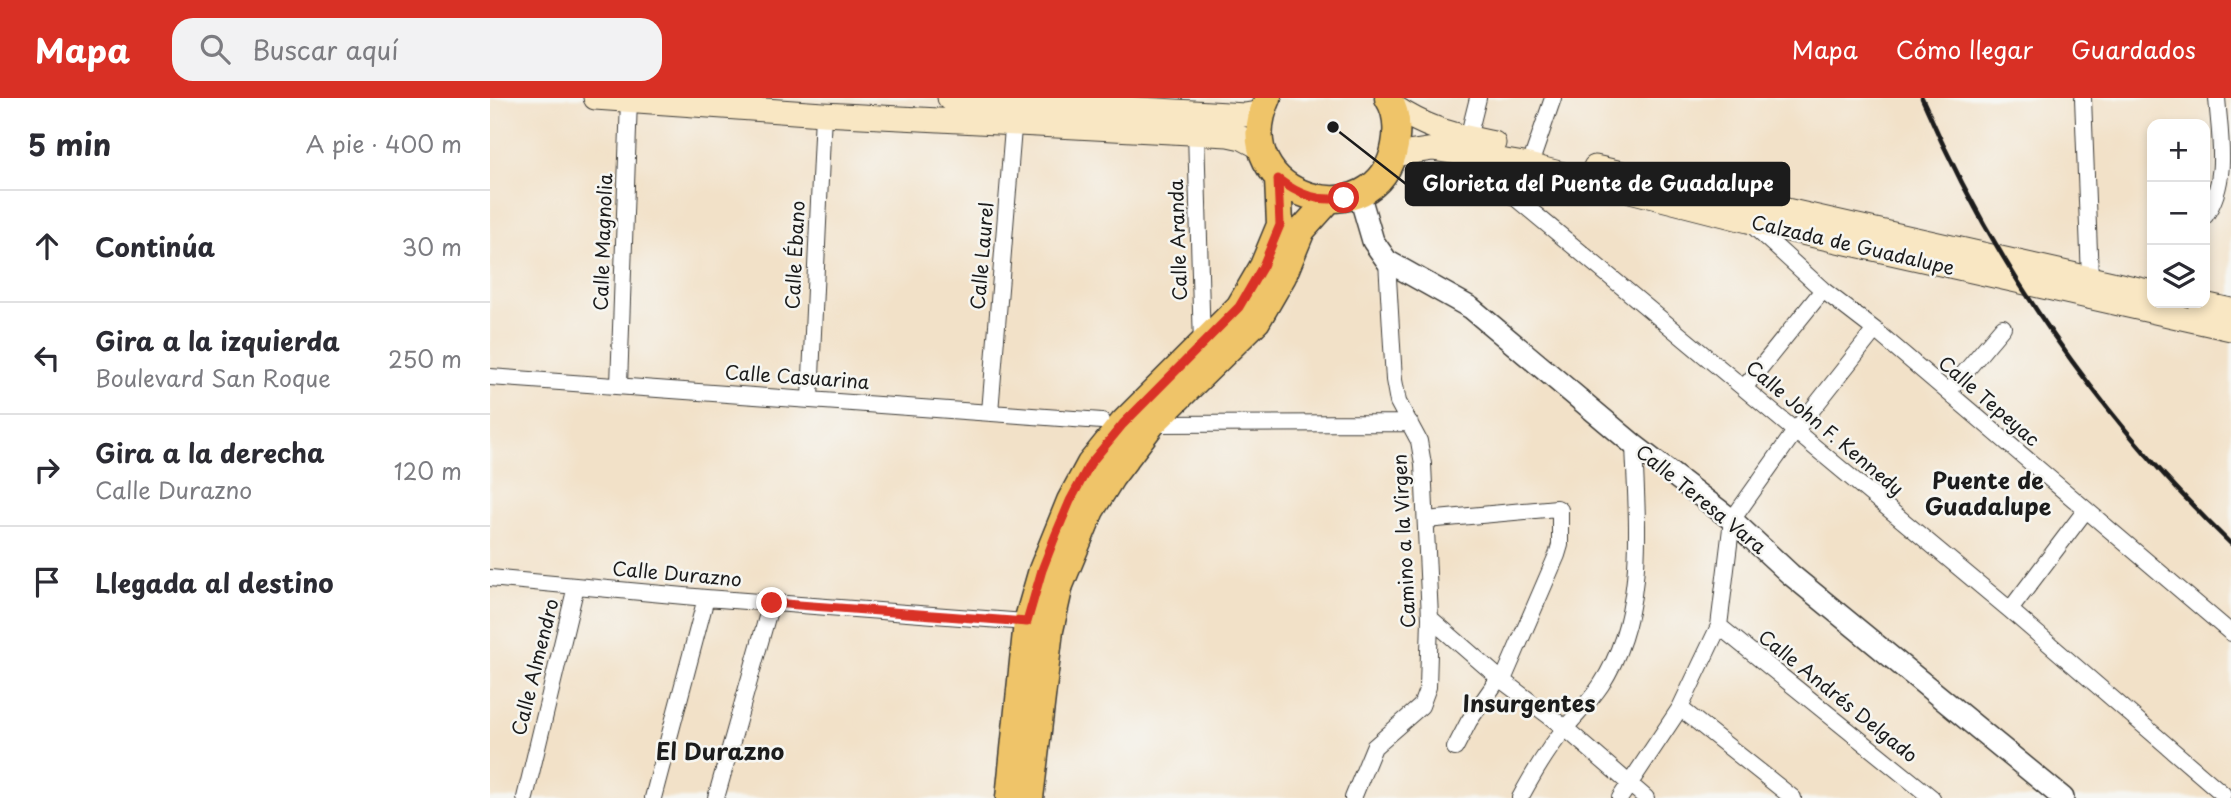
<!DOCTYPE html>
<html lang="es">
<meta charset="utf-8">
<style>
body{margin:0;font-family:"Playpen Sans",sans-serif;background:#f2f2f3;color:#2b2b33}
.controls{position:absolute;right:21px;top:21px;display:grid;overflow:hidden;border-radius:14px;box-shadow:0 4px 10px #0003}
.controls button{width:63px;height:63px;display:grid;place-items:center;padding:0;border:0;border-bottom:2px solid #e1e1e2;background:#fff;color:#2b2b33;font:35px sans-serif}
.stop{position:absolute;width:21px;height:21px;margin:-16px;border:5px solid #d93025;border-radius:50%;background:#fff}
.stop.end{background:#d93025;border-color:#fff;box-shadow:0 2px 7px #0008}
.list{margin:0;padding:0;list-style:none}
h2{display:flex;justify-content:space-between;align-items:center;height:91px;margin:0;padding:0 28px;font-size:30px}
h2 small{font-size:23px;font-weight:400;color:#7c7c81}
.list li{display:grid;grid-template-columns:46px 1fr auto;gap:21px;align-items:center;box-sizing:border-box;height:112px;padding:0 28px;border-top:2px solid #e1e1e2}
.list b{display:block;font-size:26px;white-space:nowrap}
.list p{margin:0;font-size:23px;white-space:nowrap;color:#7c7c81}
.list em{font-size:23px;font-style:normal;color:#7c7c81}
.icon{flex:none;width:38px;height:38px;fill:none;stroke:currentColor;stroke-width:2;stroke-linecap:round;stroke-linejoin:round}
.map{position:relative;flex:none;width:1741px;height:700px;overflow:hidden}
header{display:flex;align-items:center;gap:42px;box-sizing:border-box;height:98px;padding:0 35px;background:#d93025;color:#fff}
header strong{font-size:33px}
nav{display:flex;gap:38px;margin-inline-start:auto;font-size:24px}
.search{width:490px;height:63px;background:#f2f2f3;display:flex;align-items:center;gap:18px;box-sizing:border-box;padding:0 24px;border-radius:21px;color:#7c7c81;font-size:26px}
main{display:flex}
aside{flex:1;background:#fff}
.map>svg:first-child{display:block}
</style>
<header>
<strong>Mapa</strong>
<div class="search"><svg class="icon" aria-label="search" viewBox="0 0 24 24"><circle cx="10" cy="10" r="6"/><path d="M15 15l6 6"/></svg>Buscar aquí</div>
<nav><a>Mapa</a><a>Cómo llegar</a><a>Guardados</a></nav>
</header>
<main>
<aside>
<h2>5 min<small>A pie · 400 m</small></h2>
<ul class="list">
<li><svg class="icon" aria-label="ahead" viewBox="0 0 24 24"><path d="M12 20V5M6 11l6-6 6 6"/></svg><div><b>Continúa</b></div><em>30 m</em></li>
<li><svg class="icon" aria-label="left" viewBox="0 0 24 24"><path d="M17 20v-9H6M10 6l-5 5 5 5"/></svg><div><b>Gira a la izquierda</b><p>Boulevard San Roque</p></div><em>250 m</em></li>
<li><svg class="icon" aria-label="right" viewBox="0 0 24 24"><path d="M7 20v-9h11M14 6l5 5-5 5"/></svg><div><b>Gira a la derecha</b><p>Calle Durazno</p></div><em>120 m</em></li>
<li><svg class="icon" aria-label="arrive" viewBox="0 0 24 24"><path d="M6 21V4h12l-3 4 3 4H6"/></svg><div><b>Llegada al destino</b></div></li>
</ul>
</aside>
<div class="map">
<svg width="1741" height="700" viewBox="0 0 1741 700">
<rect width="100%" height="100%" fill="#f6f6f2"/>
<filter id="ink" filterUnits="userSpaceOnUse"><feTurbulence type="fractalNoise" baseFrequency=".0143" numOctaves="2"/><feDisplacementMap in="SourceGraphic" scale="14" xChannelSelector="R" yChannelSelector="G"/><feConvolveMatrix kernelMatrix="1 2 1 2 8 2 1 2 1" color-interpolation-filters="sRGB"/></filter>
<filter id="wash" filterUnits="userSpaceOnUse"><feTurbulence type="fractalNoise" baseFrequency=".00686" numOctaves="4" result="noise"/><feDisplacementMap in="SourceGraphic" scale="28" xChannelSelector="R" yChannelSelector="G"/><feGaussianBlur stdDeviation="1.57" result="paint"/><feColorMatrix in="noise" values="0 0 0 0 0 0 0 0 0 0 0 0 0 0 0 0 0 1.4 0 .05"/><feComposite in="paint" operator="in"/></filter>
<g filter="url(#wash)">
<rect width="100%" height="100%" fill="#f2e1c8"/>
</g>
<g filter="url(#ink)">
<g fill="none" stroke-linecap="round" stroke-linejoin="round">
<!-- minor casing -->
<g stroke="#3c3a36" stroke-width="18">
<path id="minor" d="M1593 0 1600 180
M706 34 712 248
M978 40 988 0
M1044 55 1063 0
M974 57 1520 512 1733 696
M1715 118C1739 83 1730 40 1727 0
M1260 125 1333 192 1385 232 1741 535
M0 279 612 323
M129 287 139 2
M1254 290 1333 192
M1458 294 1513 229
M320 300 333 16
M500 314 524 18
M662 326 920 325
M936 422 1067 410 1070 412V447L1067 457 1013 582
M0 480 216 500 537 524
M1520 512 1595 413
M940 520 1009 580 1075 630 1156 700
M1229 528 1442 700
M1190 610 1303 700
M965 650 979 623 1009 580
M35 700 86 488
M163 700 216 500
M226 700 281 505
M863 700 884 649 931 608 938 589 940 520 933 366 929 343 908 304 904 282 897 163
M1030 700C1043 676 1059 649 1077 628 1088 615 1101 602 1111 587 1157 516 1147 427 1144 347
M1130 700 1190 610 1229 528 1242 422 1306 332 1385 232"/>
</g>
<!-- tertiary casing -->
<g stroke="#3c3a36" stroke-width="24">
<path id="tertiary" d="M869 95 883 143 897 163 981 210 1144 347 1242 422 1300 476 1573 700"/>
</g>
<!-- secondary casing -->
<g stroke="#3c3a36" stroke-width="25">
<path id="secondary" d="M105 0 333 16 738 37 752 40 771 50
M459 0 755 17 772 14
M903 8C939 32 962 36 1004 45
M904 57 943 51 1034 66 1258 123 1741 231
M1105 69 1662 194
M1709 205 1741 212"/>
</g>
<!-- primary casing -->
<g stroke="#3c3a36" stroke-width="29">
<path id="primary" d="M778 0C732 101 889 143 905 47 908 30 907 14 898 0
M519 700 537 524 552 472 580 403 600 366 633 325 749 209 773 168 790 127 788 81
M540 700 560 532 570 487 601 412 621 380 662 326 767 223 793 178 812 132 839 102"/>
</g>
<!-- minor -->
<use href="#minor" stroke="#fff" stroke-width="16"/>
<!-- tertiary -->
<use href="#tertiary" stroke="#fff" stroke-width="21"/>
<!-- secondary -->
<use href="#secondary" stroke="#f9e7c3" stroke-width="23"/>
<!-- primary -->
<use href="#primary" stroke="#efc469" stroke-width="26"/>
<!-- rail -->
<path stroke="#1c1c1c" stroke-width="4.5" d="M1432 0C1504 168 1610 319 1741 446"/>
</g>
</g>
<g fill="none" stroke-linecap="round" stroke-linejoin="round" filter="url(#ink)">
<!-- route -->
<path stroke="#d93025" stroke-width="9" d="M282 505 537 524 552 472 566 436 580 403 600 366 633 326 749 209 773 168 790 127 788 81C809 97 828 104 854 100"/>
</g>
<g text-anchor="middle" stroke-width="5" stroke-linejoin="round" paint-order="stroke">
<!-- street labels -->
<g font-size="19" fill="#1c1c1c" stroke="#f6f6f2">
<text transform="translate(688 142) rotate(-92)" y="7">Calle Aranda</text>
<text transform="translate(113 144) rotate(-88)" y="7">Calle Magnolia</text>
<text transform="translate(1363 147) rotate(13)" y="7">Calzada de Guadalupe</text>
<text transform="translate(305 157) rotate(-87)" y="7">Calle Ébano</text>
<text transform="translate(492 158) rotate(-85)" y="7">Calle Laurel</text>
<text transform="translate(307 279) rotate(4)" y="7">Calle Casuarina</text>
<text transform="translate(1499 303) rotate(41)" y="7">Calle Tepeyac</text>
<text transform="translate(1335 330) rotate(40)" y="7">Calle John F. Kennedy</text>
<text transform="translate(1211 401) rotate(39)" y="7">Calle Teresa Vara</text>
<text transform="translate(914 443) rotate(-93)" y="7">Camino a la Virgen</text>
<text transform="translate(187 476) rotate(5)" y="7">Calle Durazno</text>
<text transform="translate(45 569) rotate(-76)" y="7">Calle Almendro</text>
<text transform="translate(1348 598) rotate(39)" y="7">Calle Andrés Delgado</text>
</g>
<!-- quarter labels -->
<g font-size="23" font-weight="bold" fill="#1c1c1c" stroke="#f6f6f2">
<text x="1498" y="391">Puente de<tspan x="1498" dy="26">Guadalupe</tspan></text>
<text x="1039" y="614">Insurgentes</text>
<text x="230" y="662">El Durazno</text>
</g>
</g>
<!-- callouts -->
<path fill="none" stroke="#1c1c1c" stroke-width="2.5" d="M843 29L916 86"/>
<circle fill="#1c1c1c" stroke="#f6f6f2" stroke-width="2.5" cx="843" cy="29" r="7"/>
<rect fill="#1c1c1c" stroke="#1c1c1c" stroke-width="2.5" x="916" y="65" width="383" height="42" rx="7"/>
<g font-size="21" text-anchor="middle" font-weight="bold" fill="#fff">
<text x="1108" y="93">Glorieta del Puente de Guadalupe</text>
</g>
</svg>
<div class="controls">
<button>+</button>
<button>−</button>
<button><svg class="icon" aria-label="layers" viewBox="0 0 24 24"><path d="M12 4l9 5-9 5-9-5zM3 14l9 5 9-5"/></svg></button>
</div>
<div class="stop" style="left:854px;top:100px"></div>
<div class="stop end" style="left:282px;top:505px"></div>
</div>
</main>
